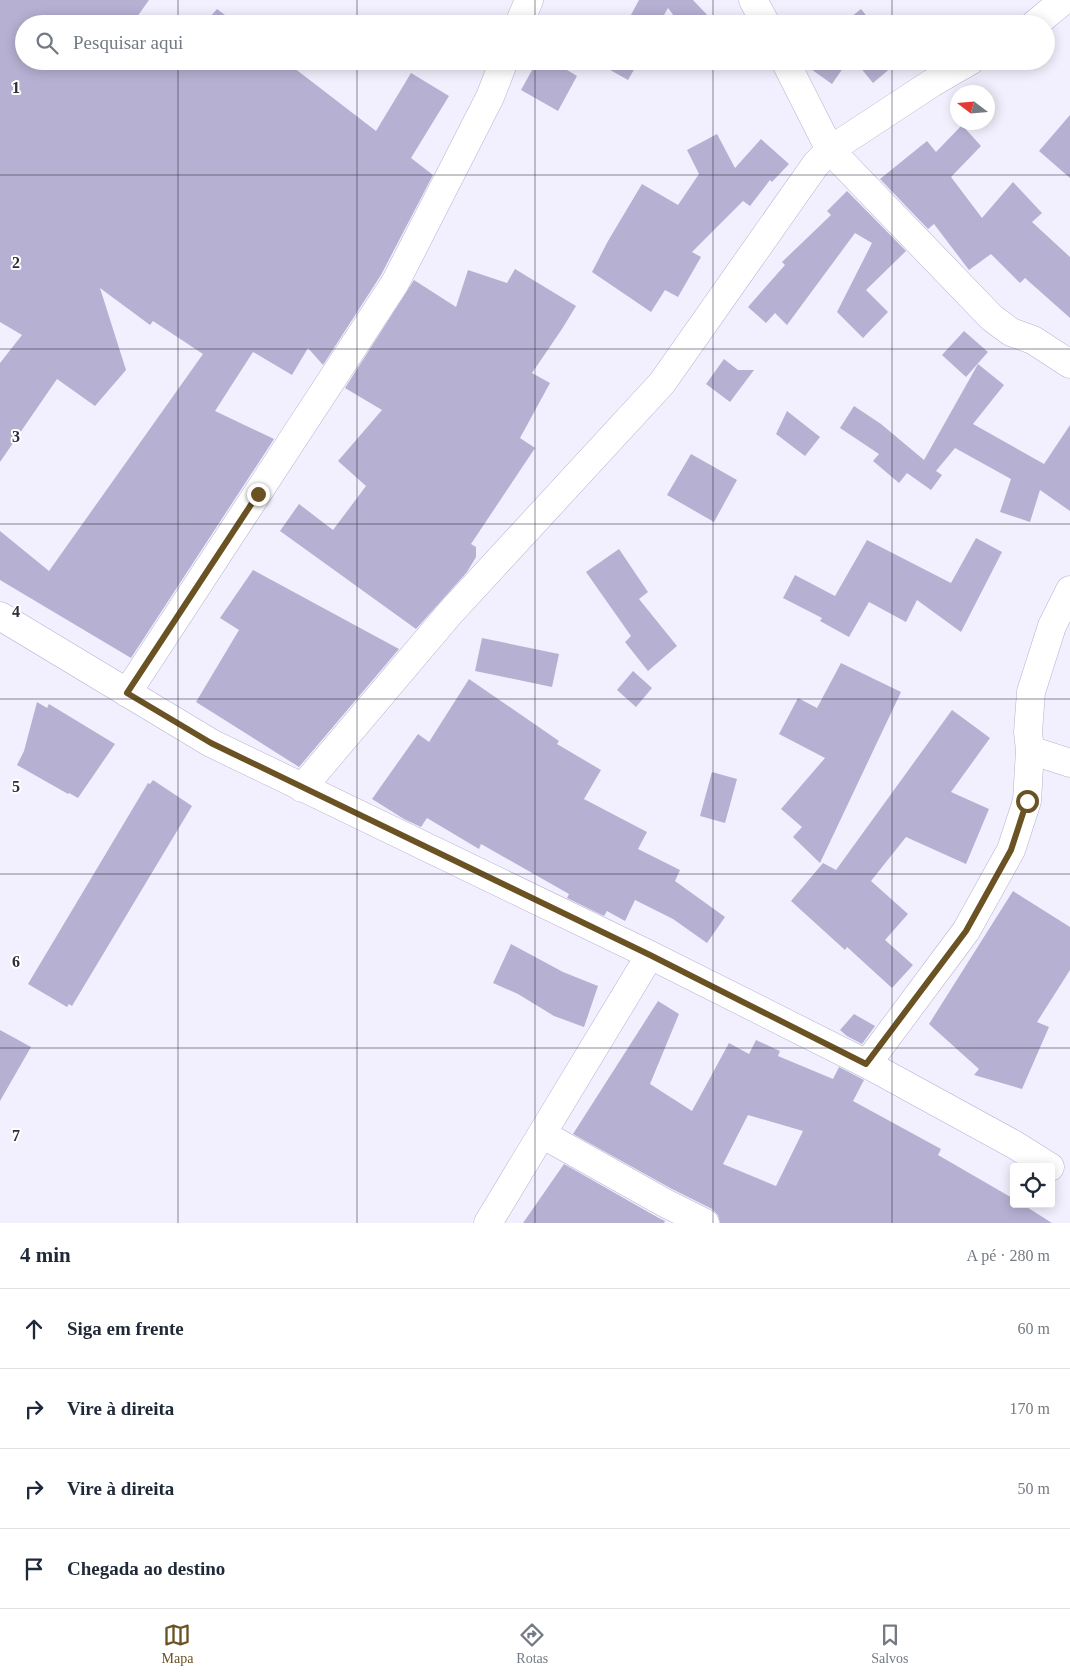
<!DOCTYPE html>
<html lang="pt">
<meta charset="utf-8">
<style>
body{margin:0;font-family:Georgia,serif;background:#f2f2f3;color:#1f2937}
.controls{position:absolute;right:15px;bottom:15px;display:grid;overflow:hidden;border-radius:5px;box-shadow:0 2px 12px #0003}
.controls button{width:45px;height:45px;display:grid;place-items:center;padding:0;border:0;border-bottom:1px solid #e0e1e3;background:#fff;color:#1f2937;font:25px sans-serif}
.compass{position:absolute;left:950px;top:85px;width:45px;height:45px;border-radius:50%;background:#fff;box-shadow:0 2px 12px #0003;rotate:286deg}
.stop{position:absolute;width:15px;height:15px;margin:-11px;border:4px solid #6a5222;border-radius:50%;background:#fff}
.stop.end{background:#6a5222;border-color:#fff;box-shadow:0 1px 5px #0008}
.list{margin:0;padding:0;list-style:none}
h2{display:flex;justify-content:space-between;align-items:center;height:65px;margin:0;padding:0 20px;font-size:21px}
h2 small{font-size:16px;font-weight:400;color:#747a83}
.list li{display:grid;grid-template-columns:32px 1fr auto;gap:15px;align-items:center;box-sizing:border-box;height:80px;padding:0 20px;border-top:1px solid #e0e1e3}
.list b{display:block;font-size:19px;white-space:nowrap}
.list em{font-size:16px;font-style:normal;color:#747a83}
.icon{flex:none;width:28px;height:28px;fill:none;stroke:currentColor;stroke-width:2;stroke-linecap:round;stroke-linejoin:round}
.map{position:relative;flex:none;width:1070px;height:1223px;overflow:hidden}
.search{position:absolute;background:#fff;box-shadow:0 2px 12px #0003;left:15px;right:15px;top:15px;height:55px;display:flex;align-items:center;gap:12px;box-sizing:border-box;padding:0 18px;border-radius:28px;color:#747a83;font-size:19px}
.sheet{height:385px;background:#fff}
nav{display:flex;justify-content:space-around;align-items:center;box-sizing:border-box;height:70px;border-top:1px solid #e0e1e3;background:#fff;font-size:14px;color:#747a83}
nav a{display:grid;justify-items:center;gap:2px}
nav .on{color:#6a5222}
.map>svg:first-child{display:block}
</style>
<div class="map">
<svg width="1070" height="1223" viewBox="0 0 1070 1223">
<rect width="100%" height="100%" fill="#f2f0fe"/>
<!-- building -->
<path fill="#b6b0d2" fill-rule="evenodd" d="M0 0H149L132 24H24V61H152L166 69 173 61H285L376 131 411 73 449 96 411 158 433 175 381 275 323 365 308 348 292 375 253 352 215 411 274 439 131 658 0 580V531L49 571 203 354 153 321 150 325 100 288 126 370 95 406 57 379 0 462V363L22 335 0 322Z
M639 0H693L712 20 708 24H680L668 8 659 24H626Z
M217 9 237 24H202V22L204 24Z
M861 9 873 24H839L843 18 846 21Z
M537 61H552L577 76 558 111 521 90Z
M606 61H639L628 80 603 66Z
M812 61H848L832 84 808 67Z
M855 61H899L873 83Z
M1070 115V178L1039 151Z
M962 125 981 146 951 177 982 218 1013 182 1042 213 1032 222 1070 257V318L1025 278 1020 283 991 254 969 270 934 224 928 229 880 179 927 141 936 152Z
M717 134 735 168 761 139 789 164 772 182 770 180 750 206 743 201 692 252 701 257 678 297 665 290 651 312 592 272 608 241 642 184 678 205 699 174 687 150Z
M847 191 906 251 866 290 888 312 863 338 837 312 872 243 855 233 787 325 775 313 766 323 748 307 785 265 782 262 831 215 827 211Z
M515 269 576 306 562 329 532 373 550 383 520 438 535 448 471 544 476 547V557L467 572 416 629 280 531 299 504 333 530 366 486 338 461 382 410 345 388 414 280 456 307 468 270 507 283Z
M964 331 988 352 966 377 942 355Z
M724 359 738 370H754L730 402 706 384Z
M978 364 1004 385 973 424 1044 464 1070 425V511L1040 490 1030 522 1000 512 1011 479 955 448 936 471 942 475 931 490 907 473 899 483 873 461 879 454 840 428 854 406 881 424 924 460Z
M787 411 820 437 805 456 776 434Z
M691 454 737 480 714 522 667 495Z
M976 538 1002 552 961 632 917 600 906 622 869 602 849 637 820 621 822 618 783 598 795 575 835 596 867 540 951 583Z
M619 549 648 592 639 599 677 646 648 671 625 642 631 636 586 572Z
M253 570 399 649 299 767 196 702 239 630 220 618Z
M482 638 559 654 552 687 475 671Z
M841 663 901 692 820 863 793 837 802 827 781 809 825 758 779 734 798 698 817 708Z
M633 671 652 688 636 707 617 690Z
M469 679 559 741 557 744 601 770 584 799 647 832 638 849 680 870 675 881 725 917 707 943 673 919 635 900 625 921 607 911 604 916 567 898 569 894 481 844 479 849 427 818 421 827 404 819 372 799 418 734 429 742Z
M37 702 47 708 49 704 115 744 78 798 69 793 68 794 17 765 24 751Z
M952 710 990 738 951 792 989 809 966 864 906 837 871 881 908 914 885 940 913 965 892 988 847 947 845 950 791 901 823 863 836 870Z
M712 772 737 779 725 823 700 816Z
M153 780 192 806 72 1006 69 1004 67 1007 28 984 148 783 150 784Z
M1013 891 1070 927V970L1037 1022 1049 1027 1022 1089 974 1075 979 1069 929 1024Z
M511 944 563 972 598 986 584 1027 554 1016 518 994 493 983Z
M658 1001 679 1014 650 1084 692 1111 729 1043 749 1054 756 1040 780 1051 778 1056 833 1079 839 1067 864 1080 853 1101 941 1149 938 1155 1014 1199V1204H1022L1052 1223H720L718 1215 712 1209 672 1189 573 1134ZM748 1115 803 1131 776 1186 723 1164Z
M854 1014 875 1026 862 1044 847 1036 840 1030Z
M0 1030 31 1047 0 1101Z
M564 1164 657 1217 665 1221 664 1223H523Z"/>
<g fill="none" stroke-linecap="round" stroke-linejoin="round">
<!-- minor casing -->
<g stroke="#b6b1d2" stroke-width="29">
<path id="minor" d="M753 0 766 24
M519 24 529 0
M1035 24 1064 0
M785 61 830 150 992 318 1011 332 1033 340 1070 364
M0 616 211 743 650 955 867 1064 1015 1145 1050 1167
M127 693 395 283 490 97 504 61
M1030 750 1070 763
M302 788 450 613 662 383 816 164 830 150 932 83 970 61
M867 1064 966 931 1011 850 1027 801 1030 750 1028 732 1031 692 1052 626 1070 590
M542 1134 665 1203 705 1223
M488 1223 650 955"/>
</g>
<!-- minor -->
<use href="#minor" stroke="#fff" stroke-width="28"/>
</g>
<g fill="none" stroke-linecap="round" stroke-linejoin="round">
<!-- route -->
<path stroke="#6a5222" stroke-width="6" d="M258 494 127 693 211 743 650 955 866 1064 966 931 1011 850 1027 801"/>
</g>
<!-- grid -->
<path fill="none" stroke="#2f2d3a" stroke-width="1" stroke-opacity="0.55" d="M178 0V24M357 0V24M535 0V24M713 0V24M892 0V24M178 61V1223M357 61V1223M535 61V1223M713 61V1223M892 61V1223M0 175H1070M0 349H1070M0 524H1070M0 699H1070M0 874H1070M0 1048H1070"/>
<g font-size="16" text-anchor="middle" font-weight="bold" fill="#2f2d3a" stroke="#fff" stroke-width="4" stroke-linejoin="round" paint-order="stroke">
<text x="16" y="93">1</text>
<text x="16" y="268">2</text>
<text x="16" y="442">3</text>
<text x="16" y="617">4</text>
<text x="16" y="792">5</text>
<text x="16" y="967">6</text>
<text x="16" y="1141">7</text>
</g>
</svg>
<div class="controls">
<button><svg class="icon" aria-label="locate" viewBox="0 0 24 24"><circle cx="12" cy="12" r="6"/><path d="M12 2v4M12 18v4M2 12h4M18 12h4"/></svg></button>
</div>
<svg class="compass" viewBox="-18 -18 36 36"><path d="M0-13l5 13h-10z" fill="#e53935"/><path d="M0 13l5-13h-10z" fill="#747a83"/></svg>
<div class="stop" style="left:1027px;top:801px"></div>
<div class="stop end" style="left:258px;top:494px"></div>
<div class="search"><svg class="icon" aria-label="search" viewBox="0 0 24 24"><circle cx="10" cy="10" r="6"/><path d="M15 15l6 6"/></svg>Pesquisar aqui</div>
</div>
<section class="sheet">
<h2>4 min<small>A pé · 280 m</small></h2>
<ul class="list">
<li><svg class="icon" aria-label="ahead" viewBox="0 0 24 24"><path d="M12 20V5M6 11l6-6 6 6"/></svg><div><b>Siga em frente</b></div><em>60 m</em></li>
<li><svg class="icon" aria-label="right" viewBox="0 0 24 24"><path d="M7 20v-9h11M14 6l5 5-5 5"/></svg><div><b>Vire à direita</b></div><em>170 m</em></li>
<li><svg class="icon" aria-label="right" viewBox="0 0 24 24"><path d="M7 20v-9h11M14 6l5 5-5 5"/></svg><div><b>Vire à direita</b></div><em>50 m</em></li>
<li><svg class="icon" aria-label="arrive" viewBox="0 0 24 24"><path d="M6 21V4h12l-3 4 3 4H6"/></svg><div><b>Chegada ao destino</b></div></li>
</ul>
</section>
<nav>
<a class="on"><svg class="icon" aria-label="map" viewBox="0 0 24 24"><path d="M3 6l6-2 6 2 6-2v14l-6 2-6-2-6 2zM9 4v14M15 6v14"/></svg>Mapa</a>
<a><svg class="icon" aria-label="directions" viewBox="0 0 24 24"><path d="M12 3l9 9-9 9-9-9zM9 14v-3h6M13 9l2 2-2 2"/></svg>Rotas</a>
<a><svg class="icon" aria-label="saved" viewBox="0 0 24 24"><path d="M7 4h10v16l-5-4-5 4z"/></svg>Salvos</a>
</nav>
